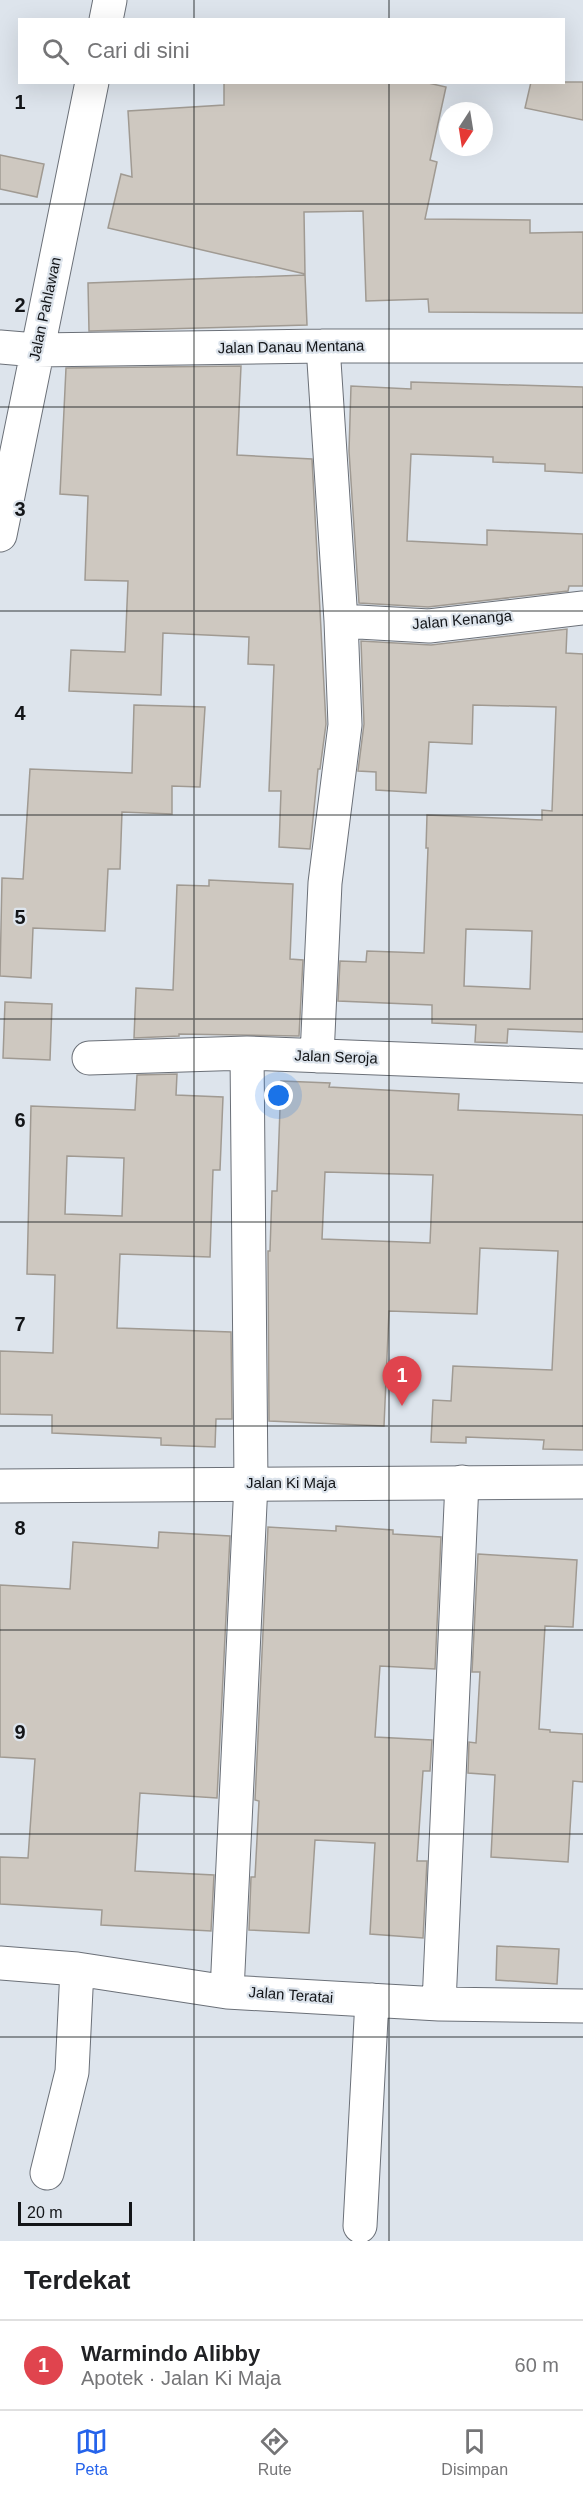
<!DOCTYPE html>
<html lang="id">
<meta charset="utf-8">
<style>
body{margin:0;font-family:Helvetica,sans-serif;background:#f6f6f6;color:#202124}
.compass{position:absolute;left:439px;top:102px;width:54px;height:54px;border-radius:50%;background:#fff;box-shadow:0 6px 24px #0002;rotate:192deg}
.scale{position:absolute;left:18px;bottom:15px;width:114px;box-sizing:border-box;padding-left:6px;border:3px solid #131518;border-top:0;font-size:16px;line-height:21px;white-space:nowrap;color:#131518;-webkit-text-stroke:4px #dde4ec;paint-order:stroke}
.you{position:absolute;left:279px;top:1096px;width:21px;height:21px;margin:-15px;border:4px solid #fff;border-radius:50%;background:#1a73e8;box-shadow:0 0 0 9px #1a73e833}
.badge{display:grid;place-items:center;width:39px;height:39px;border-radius:50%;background:#2563eb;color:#fff;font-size:20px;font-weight:700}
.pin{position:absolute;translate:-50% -50px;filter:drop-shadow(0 2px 3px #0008)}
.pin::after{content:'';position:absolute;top:32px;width:21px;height:18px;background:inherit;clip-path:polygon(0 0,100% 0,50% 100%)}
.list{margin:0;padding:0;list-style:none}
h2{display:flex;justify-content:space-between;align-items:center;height:78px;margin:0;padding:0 24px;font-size:26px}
h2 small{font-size:20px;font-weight:400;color:#757577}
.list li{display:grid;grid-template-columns:39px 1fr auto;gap:18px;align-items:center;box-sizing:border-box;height:90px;padding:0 24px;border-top:2px solid #e0e0e0}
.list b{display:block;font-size:22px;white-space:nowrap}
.list p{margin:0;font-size:20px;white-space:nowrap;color:#757577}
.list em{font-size:20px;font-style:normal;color:#757577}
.icon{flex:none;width:33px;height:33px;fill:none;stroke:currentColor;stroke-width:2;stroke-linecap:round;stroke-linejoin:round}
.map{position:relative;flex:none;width:583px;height:2241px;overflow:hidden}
.search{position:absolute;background:#fff;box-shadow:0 6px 24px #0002;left:18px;right:18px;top:18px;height:66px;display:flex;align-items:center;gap:15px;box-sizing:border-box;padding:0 21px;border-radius:0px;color:#757577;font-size:22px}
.sheet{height:168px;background:#fff}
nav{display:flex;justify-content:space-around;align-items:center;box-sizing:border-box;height:84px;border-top:2px solid #e0e0e0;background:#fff;font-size:16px;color:#757577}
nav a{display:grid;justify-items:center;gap:3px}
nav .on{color:#2563eb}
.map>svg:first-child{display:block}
</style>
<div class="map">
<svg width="583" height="2241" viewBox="0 0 583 2241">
<rect width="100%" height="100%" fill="#dde4ec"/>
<!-- building -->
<path fill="#cec8c0" stroke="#a09a92" stroke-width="1.5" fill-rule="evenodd" d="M224 82H424L446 87 430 160 437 162 425 219 530 220V233L583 232V313L429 312 428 299 366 301 363 211 304 212 305 274 108 228 121 174 132 177 128 111 224 105Z
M531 82H583V120L525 108Z
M0 155 44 164 37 197 0 189Z
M305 275 307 325 89 331 88 283Z
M241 366 237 455 312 459 326 724 320 769H318L310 849 279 847 281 791H269L274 665 248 664 249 637 163 633 161 695 69 691 71 650 125 652 128 581 85 580 88 496 60 494 66 368Z
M411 382 583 387V473L545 471V464L493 462V457L411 454 407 541 487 545V530L583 534V586H569L568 591 428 607 359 603 349 451 351 386 411 389Z
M567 629 566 653 583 654V1032L508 1029 507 1043 475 1042 476 1025 432 1023V1005L338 1001 340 961 366 962 367 951 424 953 428 848H426L427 815 542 820V810L552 811 556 707 473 705 472 744 429 742 426 793 376 790V772L358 771 364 724 361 641 431 645ZM466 929 532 931 530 989 464 986Z
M134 705 205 707 200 787 172 786V814L122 812 120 869H108L105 931 33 928 31 978 0 976 2 878 23 879 30 769 132 773Z
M209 880 293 884 290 959 303 960 299 1036 179 1034V1036L134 1038 136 988 173 990 177 885 209 886Z
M5 1002 52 1004 50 1060 3 1058Z
M177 1074 176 1095 223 1097 220 1170H213L210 1257 120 1254 117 1328 231 1332 232 1419H216L215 1447 161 1445V1438L52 1433V1415L0 1414V1351L53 1353 55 1275 27 1274 31 1106 135 1110 137 1075ZM67 1156 124 1158 122 1216 65 1214Z
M281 1081 330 1083 329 1087 459 1094 458 1110 583 1115V1450L543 1449 544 1440 466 1437V1443L431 1442 433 1400 451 1401 453 1366 552 1370 558 1251 480 1248 477 1314 389 1311 384 1426 269 1421 268 1251H270L272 1191H277ZM325 1172 433 1175 430 1243 322 1239Z
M336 1526 393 1530V1534L441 1537 435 1669 380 1666 375 1737 432 1740 430 1771H423L417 1861H427L423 1938 370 1934 375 1843 315 1840 309 1933 249 1930 251 1877H255L259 1801 255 1800 268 1527 336 1531Z
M159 1532 230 1536 217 1798 140 1793 135 1871 214 1875 211 1931 101 1925 102 1910 0 1904V1857L28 1858 35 1759 0 1757V1585L70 1589 73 1542 158 1548Z
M478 1554 577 1560 573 1627 545 1626 539 1729 550 1730V1732L583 1734V1782L573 1781 568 1862 491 1857 495 1775 468 1773 469 1742 476 1743 480 1672H472Z
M497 1946 559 1949 557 1984 496 1980Z"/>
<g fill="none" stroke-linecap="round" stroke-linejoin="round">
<!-- street casing -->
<g stroke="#6b7078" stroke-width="35">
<path id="street" d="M106 20 110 0
M0 347 36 350 323 346H583
M0 535 92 82
M341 621 429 626 583 608
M317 1056 325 883 345 725 341 621 323 346
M89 1058 247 1053 583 1066
M0 1963 77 1969 227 1992 439 2004 583 2006
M227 1992 251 1483 247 1053
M439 2004 462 1482
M47 2173 72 2072 77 1969
M360 2226 372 2000"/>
</g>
<!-- secondary casing -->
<g stroke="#6b7078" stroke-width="35">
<path id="secondary" d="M0 1486 583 1482"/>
</g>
<!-- street -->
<use href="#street" stroke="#fff" stroke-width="33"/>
<!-- secondary -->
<use href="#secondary" stroke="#fff" stroke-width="33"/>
</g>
<!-- grid -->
<path fill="none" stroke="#131518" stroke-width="1.5" stroke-opacity="0.55" d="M194 0V20M389 0V20M194 82V2241M389 82V2241M0 204H583M0 407H583M0 611H583M0 815H583M0 1019H583M0 1222H583M0 1426H583M0 1630H583M0 1834H583M0 2037H583"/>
<g text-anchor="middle" stroke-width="4.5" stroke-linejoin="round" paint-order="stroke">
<!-- street labels -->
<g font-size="15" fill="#131518" stroke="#dde4ec">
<text transform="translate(45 309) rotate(-78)" y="5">Jalan Pahlawan</text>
<text transform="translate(291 347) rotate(-1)" y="5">Jalan Danau Mentana</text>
<text transform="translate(462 620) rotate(-5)" y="5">Jalan Kenanga</text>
<text transform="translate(336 1057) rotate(2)" y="5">Jalan Seroja</text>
<text x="291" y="1488">Jalan Ki Maja</text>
<text transform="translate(291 1995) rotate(4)" y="5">Jalan Teratai</text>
</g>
</g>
<g font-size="20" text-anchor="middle" font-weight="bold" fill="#131518" stroke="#dde4ec" stroke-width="4.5" stroke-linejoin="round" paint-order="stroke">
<text x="20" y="109">1</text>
<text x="20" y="312">2</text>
<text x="20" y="516">3</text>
<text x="20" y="720">4</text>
<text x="20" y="924">5</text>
<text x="20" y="1127">6</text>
<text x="20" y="1331">7</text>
<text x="20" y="1535">8</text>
<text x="20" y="1739">9</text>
</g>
</svg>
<svg class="compass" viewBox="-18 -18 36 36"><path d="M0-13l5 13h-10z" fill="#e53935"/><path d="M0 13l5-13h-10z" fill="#757577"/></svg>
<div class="scale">20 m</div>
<div class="you"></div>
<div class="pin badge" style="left:402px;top:1406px;background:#e0444e">1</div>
<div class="search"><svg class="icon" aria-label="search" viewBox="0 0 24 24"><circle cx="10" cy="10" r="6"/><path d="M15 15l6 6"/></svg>Cari di sini</div>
</div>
<section class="sheet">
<h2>Terdekat<small></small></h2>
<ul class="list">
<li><span class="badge" style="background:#e0444e">1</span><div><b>Warmindo Alibby</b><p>Apotek · Jalan Ki Maja</p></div><em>60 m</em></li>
</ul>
</section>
<nav>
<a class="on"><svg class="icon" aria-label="map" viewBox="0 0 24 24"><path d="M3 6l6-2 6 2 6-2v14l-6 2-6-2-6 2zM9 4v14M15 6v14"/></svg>Peta</a>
<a><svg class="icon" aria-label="directions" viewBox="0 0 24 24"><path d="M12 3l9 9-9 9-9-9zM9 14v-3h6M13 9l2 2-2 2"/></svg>Rute</a>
<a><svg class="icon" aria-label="saved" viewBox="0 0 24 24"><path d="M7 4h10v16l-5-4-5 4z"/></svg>Disimpan</a>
</nav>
